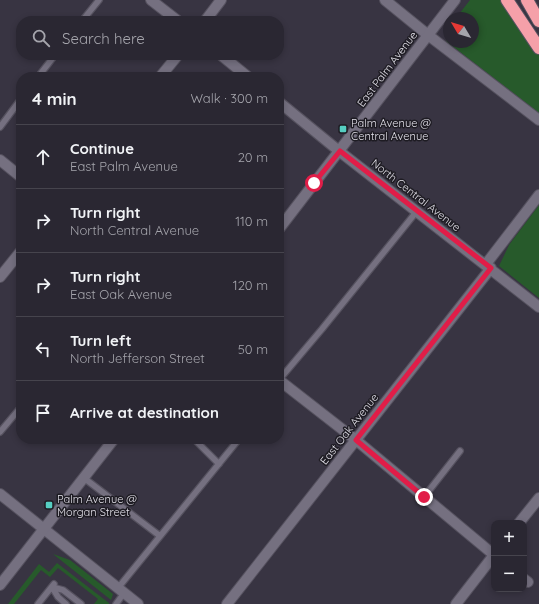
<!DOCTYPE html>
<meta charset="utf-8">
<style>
body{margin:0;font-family:Quicksand,sans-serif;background:#322f3a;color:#f1f3f6}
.controls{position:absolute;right:12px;bottom:12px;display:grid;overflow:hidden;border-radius:8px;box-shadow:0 2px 6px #0003}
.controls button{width:36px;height:36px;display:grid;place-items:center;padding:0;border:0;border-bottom:1px solid #46444d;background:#2a2732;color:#f1f3f6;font:20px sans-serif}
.compass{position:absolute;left:443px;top:12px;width:36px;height:36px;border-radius:50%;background:#2a2732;box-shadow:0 2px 6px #0003;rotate:308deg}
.stop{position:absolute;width:12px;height:12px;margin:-9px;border:3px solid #e11d48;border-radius:50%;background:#fff}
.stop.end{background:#e11d48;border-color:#fff;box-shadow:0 1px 4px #0008}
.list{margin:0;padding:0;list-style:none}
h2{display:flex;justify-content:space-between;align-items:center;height:52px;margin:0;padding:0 16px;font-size:17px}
h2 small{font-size:13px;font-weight:400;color:#a5a5ac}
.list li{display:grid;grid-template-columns:26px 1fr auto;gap:12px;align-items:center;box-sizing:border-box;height:64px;padding:0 16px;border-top:1px solid #46444d}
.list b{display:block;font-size:15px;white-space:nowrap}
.list p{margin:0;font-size:13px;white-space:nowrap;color:#a5a5ac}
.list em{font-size:13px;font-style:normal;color:#a5a5ac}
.icon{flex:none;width:22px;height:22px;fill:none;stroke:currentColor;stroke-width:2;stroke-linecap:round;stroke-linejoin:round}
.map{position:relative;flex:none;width:539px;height:604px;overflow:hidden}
.search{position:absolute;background:#2a2732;box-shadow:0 2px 6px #0003;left:16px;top:16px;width:268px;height:44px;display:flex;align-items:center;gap:10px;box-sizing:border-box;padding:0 14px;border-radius:16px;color:#a5a5ac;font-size:15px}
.panel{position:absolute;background:#2a2732;box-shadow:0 2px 6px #0003;left:16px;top:72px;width:268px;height:372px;border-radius:16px}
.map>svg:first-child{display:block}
</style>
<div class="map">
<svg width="539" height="604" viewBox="0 0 539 604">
<rect width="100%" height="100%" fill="#383442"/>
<!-- grass -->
<path fill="#275a2b" d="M470 0H505L539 43V113L447 42 445 34 449 27V42H473V18H456Z
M539 205V298L499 266 509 245Z
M53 554 70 560 113 594 111 600Z
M57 563 109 603V604H94L98 599 58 568 50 577 41 570 14 604H8L39 564 49 572Z"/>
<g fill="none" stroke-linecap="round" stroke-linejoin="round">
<!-- service casing -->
<g stroke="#56525f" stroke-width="8">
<path id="service" d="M82 21 99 0
M38 77 55 55
M0 127 21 99
M279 380 322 329 417 211
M0 432 21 407
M194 439 219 464
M84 478 160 536
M424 497 460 451
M118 588 239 439
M38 604 54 584
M66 604 58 597 52 587 63 590 81 604
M116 604 124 593"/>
</g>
<!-- minor casing -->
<g stroke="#56525f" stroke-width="12">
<path id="minor" d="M151 0 178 21
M385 0 428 35 539 120
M205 21 221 0
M221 55 248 77
M160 77 178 55
M279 102 339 151 539 307
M0 160 21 177
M486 264 539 195
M0 277 21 251
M279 380 356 440 494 555
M0 494 138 604
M524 579 528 582
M227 604 491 268"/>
</g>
<!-- tertiary casing -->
<g stroke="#56525f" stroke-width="12">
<path id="tertiary" d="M279 229 455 0
M519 523 539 498
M0 585 114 439
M456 604 494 555"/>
</g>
<!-- motorway casing -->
<g stroke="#56525f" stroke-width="14">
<path id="motorway" d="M507 0 539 48
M527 0 539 21"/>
</g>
<!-- service -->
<use href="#service" stroke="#757080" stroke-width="5.5"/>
<!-- minor -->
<use href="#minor" stroke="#757080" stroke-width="10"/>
<!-- tertiary -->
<use href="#tertiary" stroke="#757080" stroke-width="10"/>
<!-- motorway -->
<use href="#motorway" stroke="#f5a0a9" stroke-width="12"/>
</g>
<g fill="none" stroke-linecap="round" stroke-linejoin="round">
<!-- route -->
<path stroke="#e11d48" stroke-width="5" d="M314 183 340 151 491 268 356 440 424 497"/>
</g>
<!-- markers -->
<g fill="#56cec2" stroke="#1e1c23" stroke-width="1.5">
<rect x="339" y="125" width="8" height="8" rx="2"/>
<rect x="45" y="501" width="8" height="8" rx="2"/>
</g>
<g text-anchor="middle" stroke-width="3" stroke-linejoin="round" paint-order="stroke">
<!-- street labels -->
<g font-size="11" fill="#e3e1ea" stroke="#1e1c23">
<text transform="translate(387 69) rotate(-53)" y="4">East Palm Avenue</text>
<text transform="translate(416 195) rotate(38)" y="4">North Central Avenue</text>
<text transform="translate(349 429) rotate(-52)" y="4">East Oak Avenue</text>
</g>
<!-- poi labels -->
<g font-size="11" fill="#e3e1ea" stroke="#1e1c23" text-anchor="start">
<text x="351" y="127">Palm Avenue @<tspan x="351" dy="13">Central Avenue</tspan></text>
<text x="57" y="503">Palm Avenue @<tspan x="57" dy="13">Morgan Street</tspan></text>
</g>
</g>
</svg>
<div class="controls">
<button>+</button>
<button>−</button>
</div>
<svg class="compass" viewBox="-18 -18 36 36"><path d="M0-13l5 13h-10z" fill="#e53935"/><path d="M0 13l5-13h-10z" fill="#a5a5ac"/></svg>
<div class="stop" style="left:314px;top:183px"></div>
<div class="stop end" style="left:424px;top:497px"></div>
<div class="search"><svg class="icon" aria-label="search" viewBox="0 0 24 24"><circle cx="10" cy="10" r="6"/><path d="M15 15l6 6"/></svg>Search here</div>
<section class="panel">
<h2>4 min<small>Walk · 300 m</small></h2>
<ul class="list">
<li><svg class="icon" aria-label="ahead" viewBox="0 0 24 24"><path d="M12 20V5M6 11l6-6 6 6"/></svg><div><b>Continue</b><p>East Palm Avenue</p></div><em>20 m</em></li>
<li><svg class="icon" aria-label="right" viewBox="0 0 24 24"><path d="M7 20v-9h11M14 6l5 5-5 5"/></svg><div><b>Turn right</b><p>North Central Avenue</p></div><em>110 m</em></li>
<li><svg class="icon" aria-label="right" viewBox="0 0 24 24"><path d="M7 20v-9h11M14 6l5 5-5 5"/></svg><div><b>Turn right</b><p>East Oak Avenue</p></div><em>120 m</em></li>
<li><svg class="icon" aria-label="left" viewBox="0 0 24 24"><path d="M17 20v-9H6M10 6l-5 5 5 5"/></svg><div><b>Turn left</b><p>North Jefferson Street</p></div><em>50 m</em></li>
<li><svg class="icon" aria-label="arrive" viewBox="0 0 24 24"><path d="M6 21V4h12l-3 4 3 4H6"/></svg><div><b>Arrive at destination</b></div></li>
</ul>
</section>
</div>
